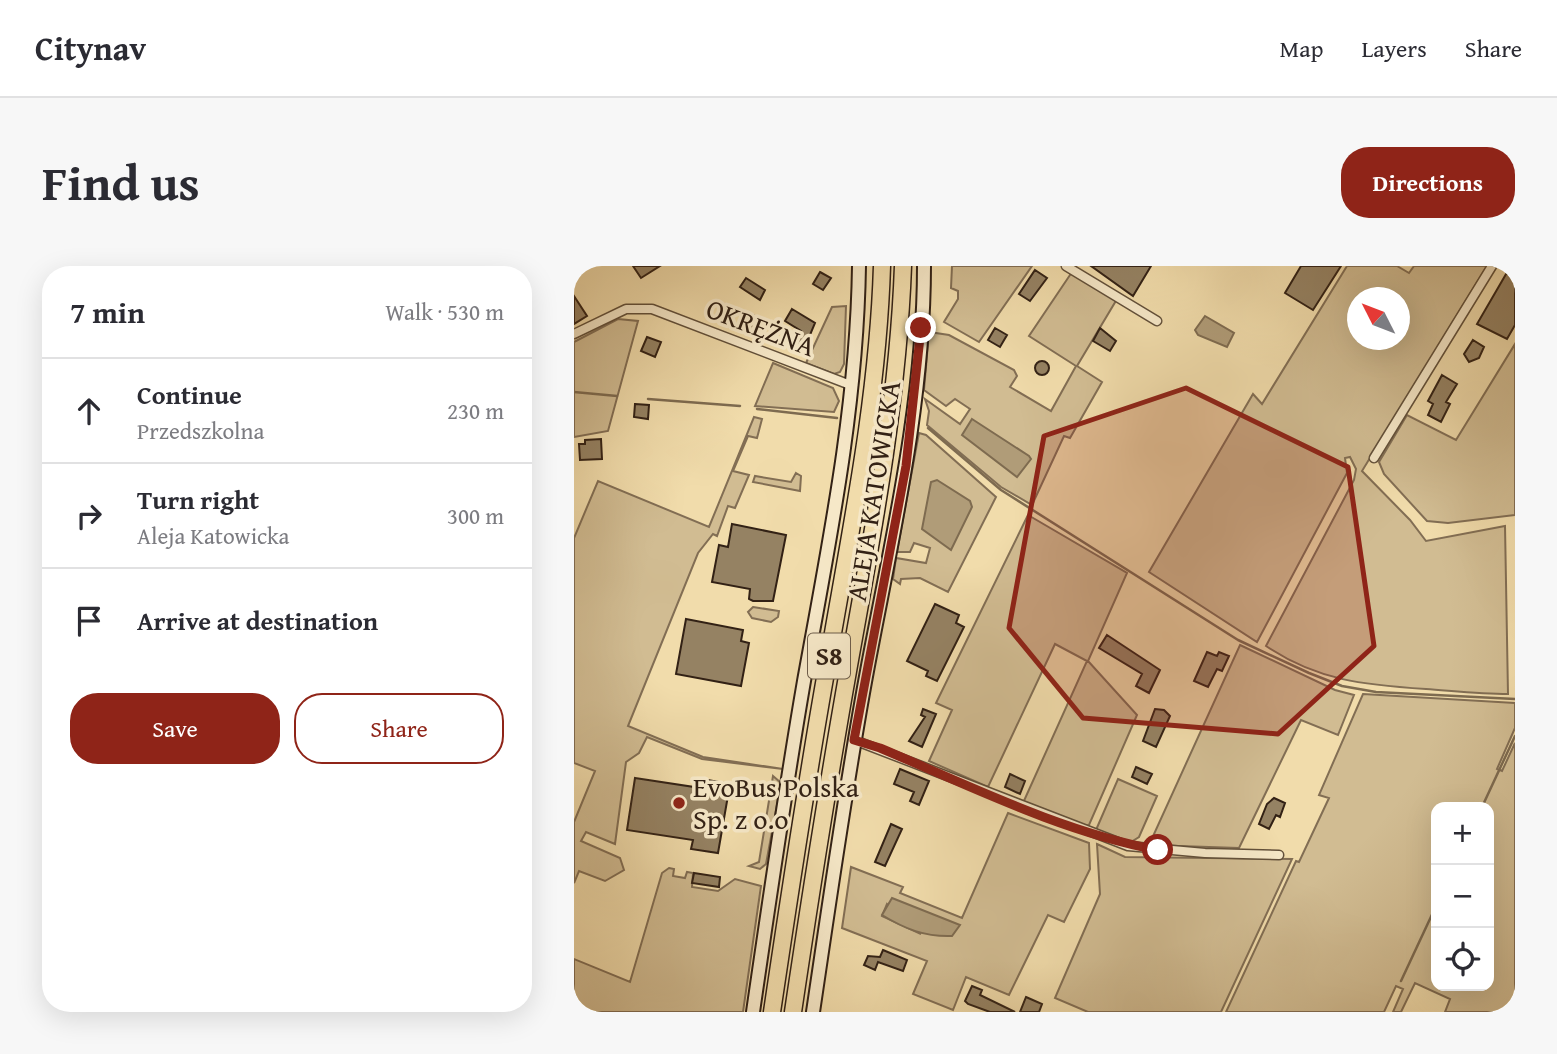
<!DOCTYPE html>
<meta charset="utf-8">
<style>
body{margin:0;font-family:"Gentium Book Plus",serif;background:#f7f7f7;color:#2b2b33}
.controls{position:absolute;right:21px;bottom:21px;display:grid;overflow:hidden;border-radius:14px;box-shadow:0 7px 28px #0002}
.controls button{width:63px;height:63px;display:grid;place-items:center;padding:0;border:0;border-bottom:2px solid #e1e1e2;background:#fff;color:#2b2b33;font:35px sans-serif}
.compass{position:absolute;left:773px;top:21px;width:63px;height:63px;border-radius:50%;background:#fff;box-shadow:0 7px 28px #0002;rotate:312deg}
.stop{position:absolute;width:21px;height:21px;margin:-16px;border:5px solid #8f2418;border-radius:50%;background:#fff}
.stop.end{background:#8f2418;border-color:#fff;box-shadow:0 2px 7px #0008}
.list{margin:0;padding:0;list-style:none}
h2{display:flex;justify-content:space-between;align-items:center;height:91px;margin:0;padding:0 28px;font-size:30px}
h2 small{font-size:23px;font-weight:400;color:#7c7c81}
.list li{display:grid;grid-template-columns:46px 1fr auto;gap:21px;align-items:center;box-sizing:border-box;height:105px;padding:0 28px;border-top:2px solid #e1e1e2}
.list b{display:block;font-size:26px;white-space:nowrap}
.list p{margin:0;font-size:23px;white-space:nowrap;color:#7c7c81}
.list em{font-size:23px;font-style:normal;color:#7c7c81}
.actions{display:flex;gap:14px;padding:21px 28px}
.actions a{flex:1;padding:16px 0;border:2px solid #8f2418;border-radius:28px;text-align:center;font-size:24px;color:#8f2418}
.actions .main{background:#8f2418;color:#fff}
.icon{flex:none;width:38px;height:38px;fill:none;stroke:currentColor;stroke-width:2;stroke-linecap:round;stroke-linejoin:round}
.map{position:relative;flex:none;width:941px;height:746px;overflow:hidden;border-radius:28px}
header{display:flex;align-items:center;gap:42px;box-sizing:border-box;height:98px;padding:0 35px;background:#fff;border-bottom:2px solid #e1e1e2}
header strong{font-size:33px}
nav{display:flex;gap:38px;margin-inline-start:auto;font-size:24px}
.intro{display:flex;align-items:center;justify-content:space-between;box-sizing:border-box;height:168px;padding:0 42px}
h1{margin:0;font-size:49px}
.button{padding:18px 32px;border-radius:28px;background:#8f2418;color:#fff;font-size:24px;font-weight:700}
main{display:flex;gap:42px;padding:0 42px}
aside{flex:1;background:#fff;border-radius:28px;box-shadow:0 7px 28px #0002}
.map>svg:first-child{display:block}
</style>
<header>
<strong>Citynav</strong>
<nav><a>Map</a><a>Layers</a><a>Share</a></nav>
</header>
<div class="intro"><h1>Find us</h1><a class="button">Directions</a></div>
<main>
<aside>
<h2>7 min<small>Walk · 530 m</small></h2>
<ul class="list">
<li><svg class="icon" aria-label="ahead" viewBox="0 0 24 24"><path d="M12 20V5M6 11l6-6 6 6"/></svg><div><b>Continue</b><p>Przedszkolna</p></div><em>230 m</em></li>
<li><svg class="icon" aria-label="right" viewBox="0 0 24 24"><path d="M7 20v-9h11M14 6l5 5-5 5"/></svg><div><b>Turn right</b><p>Aleja Katowicka</p></div><em>300 m</em></li>
<li><svg class="icon" aria-label="arrive" viewBox="0 0 24 24"><path d="M6 21V4h12l-3 4 3 4H6"/></svg><div><b>Arrive at destination</b></div></li>
</ul>
<div class="actions"><a class="main">Save</a><a>Share</a></div>
</aside>
<div class="map">
<svg width="941" height="746" viewBox="0 0 941 746">
<rect width="100%" height="100%" fill="#f1dcab"/>
<filter id="stains"><feTurbulence type="fractalNoise" baseFrequency=".00286" numOctaves="4"/><feColorMatrix values="0 0 0 0 .2 0 0 0 0 .09 0 0 0 0 .02 0 0 0 .5 -.17"/></filter>
<radialGradient id="worn" r=".72"><stop offset=".6" stop-color="#630" stop-opacity="0"/><stop offset="1" stop-color="#630" stop-opacity=".3"/></radialGradient>
<!-- green -->
<path fill="#d1bc92" stroke="#826e54" stroke-width="2" fill-rule="evenodd" d="M378 0H458L405 76 370 56 384 33V25L377 22Z
M773 0H823L835 7 840 0H913L788 205 836 254 852 275 931 260 934 428C907 428 880 425 852 423 791 419 744 415 692 380L780 214 782 203 776 191 771 192 773 207 683 376 575 306 679 128 688 138ZM783 32H825V74H783Z
M498 6 543 33 503 100 528 116 496 172 490 170 458 239 427 221 353 159 355 145 351 133 386 158 396 143 381 133 372 140 350 124 355 66 375 69 440 104 443 110 436 121 477 145 502 100 455 70Z
M272 40 270 98 266 106 260 108 232 97 258 41Z
M44 53 64 55 34 165 0 171V76Z
M941 78V249L874 257 853 255 810 208 805 196 833 149 882 174Z
M199 97 259 122 265 135 260 146 181 140Z
M180 151 188 153 183 172 174 170 159 205 175 209 161 242 154 240 143 270 139 268 124 287 54 460 129 491 209 503 128 493 73 471 65 487 52 496 41 578 12 566 7 575 46 592 50 604 31 615 5 605 0 617V556L21 505 0 497V272L24 215 135 261Z
M345 167 352 169 422 231 374 326 346 312 327 313 326 318 319 313 322 292 352 297 356 282 340 277 336 286H323Z
M222 207 227 210 226 225 179 216 181 210 217 216Z
M454 249 553 307 514 395 563 449 515 559 509 561 449 537 513 395 481 378 414 521 355 495 378 444 362 437Z
M179 341 205 345 204 351 197 356 178 352 174 346Z
M666 379 761 424 780 429 764 469 727 454 665 582 575 579Z
M789 428 941 437V462L923 503 928 505 941 477V746H871L876 733 841 717 827 746H819L829 723 822 720 810 746H652L722 595 725 596 755 532 745 529ZM862 541H915V720H862Z
M199 510 207 517 192 598 186 603 175 600 185 596Z
M544 513 583 530 565 571 557 576 522 564Z
M434 547 515 577 516 603 490 656 474 649 435 729 392 711 379 744 339 728 353 695 268 662 277 601 329 621 326 627 388 652ZM313 638 347 668 308 650Z
M523 578 551 591 718 593 647 746H514L481 732 526 628Z
M95 602 100 603 99 610 111 612 113 606 119 607 118 621 144 625 161 613 187 620 169 746H0V693L56 716 88 607Z"/>
<!-- water -->
<path fill="#b09c78" stroke="#7e6b50" stroke-width="2" d="M631 50 660 67 653 81 624 69 621 64Z
M398 153 455 190 457 193 443 211 388 169Z
M363 214 396 235 398 241 377 284 348 263 357 216Z
M318 632 386 659 378 670C351 671 331 663 308 649Z"/>
<g fill="none" stroke-linecap="round" stroke-linejoin="round">
<!-- stream -->
<path stroke="#7e6b50" stroke-width="2.5" d="M0 126 43 130
M74 133 166 140
M183 143 263 152
M354 162 427 224 664 374 735 407 768 420 802 426 941 433
M908 541 941 470
M827 715 862 640"/>
</g>
<!-- building -->
<path fill="#958263" stroke="#322115" stroke-width="2" d="M59 0H86L67 12Z
M517 0H577L559 30Z
M727 0H767L739 44 711 27Z
M935 3 941 7V59L933 73 903 58Z
M461 4 473 12 456 35 445 28Z
M246 6 257 12 249 24 239 18Z
M172 12 191 24 186 34 166 21Z
M0 30 13 50 0 58Z
M218 43 241 57 231 81 222 77 227 65 211 55Z
M174 47 188 53 182 68 168 62Z
M421 62 433 69 426 81 414 74Z
M526 62 542 75 536 85 519 75Z
M73 71 87 76 81 91 67 85Z
M899 74 910 81 905 92 895 96 890 88Z
M461 102a7 7 0 1 1 14 0a7 7 0 1 1-14 0Z
M868 109 883 118 872 136 876 138 867 156 854 149 859 138 854 135Z
M61 138 75 139 74 153 60 151Z
M27 173 28 193 6 194 5 178H11V174Z
M158 258 212 269 199 335H179L175 333 176 323 138 316 145 279 154 281Z
M361 338 385 349 382 357 390 361 363 415 352 410 354 405 333 395Z
M112 353 169 364 167 375 175 377 167 420 102 408Z
M533 369 586 404 575 427 562 420 568 408 525 382Z
M633 386 643 390 645 386 655 390 648 405 643 403 634 421 620 415Z
M349 443 362 448 348 481 335 475 351 451 347 449Z
M581 443 590 444 596 450 582 481 569 475Z
M562 501 578 508 573 518 558 511Z
M326 503 355 515 345 539 336 535 340 526 320 518Z
M436 508 451 515 446 528 431 521Z
M61 512 127 522 128 513 156 518 144 587 117 583 119 574 53 564Z
M700 532 711 537 706 551 702 549 695 563 685 558 693 538Z
M317 558 328 563 311 600 301 596Z
M120 607 146 611 145 621 118 617Z
M309 684 333 694 329 705 304 696 301 704 290 699 294 690 306 691Z
M398 720 408 724 406 729 441 746H416L394 738 391 735Z
M452 731 468 738 465 746H446Z"/>
<g fill="none" stroke-linecap="round" stroke-linejoin="round">
<!-- street casing -->
<g stroke="#62503a" stroke-width="11">
<path id="street" d="M492 0 583 55
M0 68 52 43H78L279 120
M800 192 918 0
M280 474 554 580 631 587 705 589"/>
</g>
<!-- secondary casing -->
<g stroke="#322115" stroke-width="16">
<path id="secondary" d="M179 746C195 636 211 525 230 415 255 277 283 141 285 0
M239 746C256 632 272 518 293 405 318 271 350 137 350 0"/>
</g>
<!-- highway casing -->
<g stroke="#322115" stroke-width="19">
<path id="highway" d="M198 746C216 625 234 504 256 384 278 257 304 130 308 0
M219 746C236 632 254 518 274 405 298 271 324 137 329 0"/>
</g>
<!-- street -->
<use href="#street" stroke="#f6e8c8" stroke-width="8"/>
<!-- secondary -->
<use href="#secondary" stroke="#f6e8c8" stroke-width="12"/>
<!-- highway -->
<use href="#highway" stroke="#f1dcab" stroke-width="16"/>
</g>
<g fill="none" stroke-linecap="round" stroke-linejoin="round">
<!-- route -->
<path stroke="#8f2418" stroke-width="9" d="M347 62 332 200 280 474 306 482C396 520 488 566 584 584"/>
</g>
<!-- marked area -->
<path fill="#8f2418" fill-opacity="0.2" stroke="#8f2418" stroke-width="5" stroke-linejoin="round" d="M612 122 774 201 800 380 704 468 509 452 435 362 470 170Z"/>
<!-- markers -->
<circle fill="#8f2418" stroke="#f6e8c8" stroke-width="2.5" cx="105" cy="537" r="7"/>
<g text-anchor="middle" stroke-width="7" stroke-linejoin="round" paint-order="stroke">
<!-- shield labels -->
<rect fill="#f6e8c8" stroke="#6d5d4b" stroke-width="2" x="234" y="367.5" width="42" height="45" rx="5"/>
<g font-size="26" font-weight="bold" fill="#322115">
<text x="255" y="399">S8</text>
</g>
<!-- street labels -->
<g font-size="28" fill="#322115" stroke="#f6e8c8">
<text transform="translate(187 61) rotate(21)" y="10">OKRĘŻNA</text>
<text transform="translate(299 225) rotate(-81)" y="10">ALEJA KATOWICKA</text>
</g>
<!-- poi labels -->
<g font-size="28" fill="#322115" stroke="#f6e8c8" text-anchor="start">
<text x="119" y="531">EvoBus Polska<tspan x="119" dy="32">Sp. z o.o</tspan></text>
</g>
</g>
<rect width="100%" height="100%" filter="url(#stains)"/>
<rect width="100%" height="100%" fill="url(#worn)"/>
</svg>
<div class="controls">
<button>+</button>
<button>−</button>
<button><svg class="icon" aria-label="locate" viewBox="0 0 24 24"><circle cx="12" cy="12" r="6"/><path d="M12 2v4M12 18v4M2 12h4M18 12h4"/></svg></button>
</div>
<svg class="compass" viewBox="-18 -18 36 36"><path d="M0-13l5 13h-10z" fill="#e53935"/><path d="M0 13l5-13h-10z" fill="#7c7c81"/></svg>
<div class="stop" style="left:584px;top:584px"></div>
<div class="stop end" style="left:347px;top:62px"></div>
</div>
</main>
